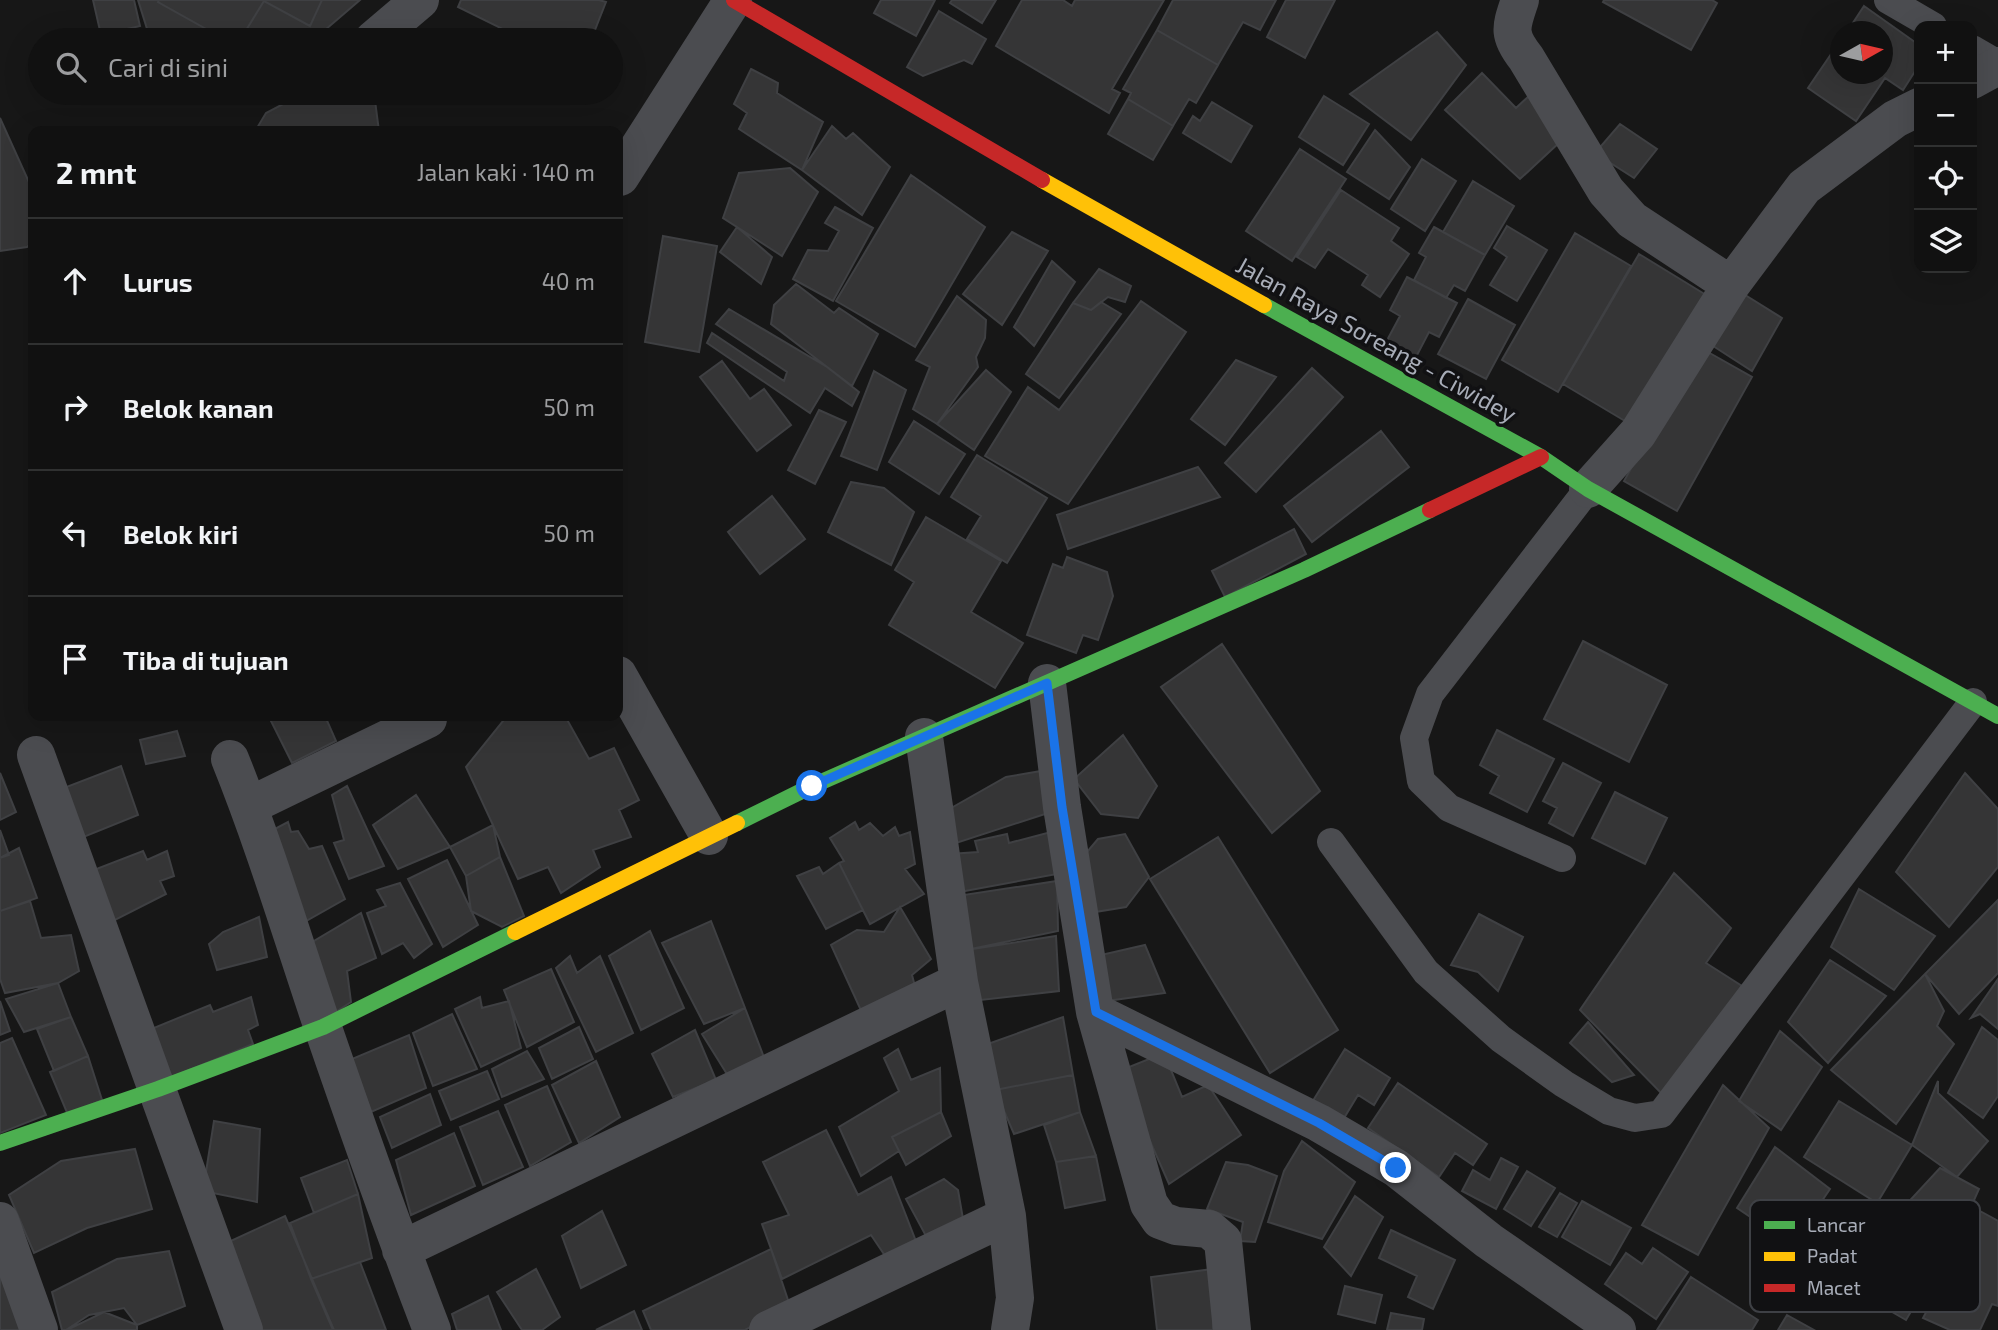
<!DOCTYPE html>
<html lang="id">
<meta charset="utf-8">
<style>
body{margin:0;font-family:"Exo 2",sans-serif;background:#1a1a1a;color:#f1f3f6}
.controls{position:absolute;right:21px;top:21px;display:grid;overflow:hidden;border-radius:14px;box-shadow:0 7px 28px #0002}
.controls button{width:63px;height:63px;display:grid;place-items:center;padding:0;border:0;border-bottom:2px solid #303131;background:#111;color:#f1f3f6;font:35px sans-serif}
.compass{position:absolute;left:1830px;top:21px;width:63px;height:63px;border-radius:50%;background:#111;box-shadow:0 7px 28px #0002;rotate:82deg}
.stop{position:absolute;width:21px;height:21px;margin:-16px;border:5px solid #1a73e8;border-radius:50%;background:#fff}
.stop.end{background:#1a73e8;border-color:#fff;box-shadow:0 2px 7px #0008}
.list{margin:0;padding:0;list-style:none}
h2{display:flex;justify-content:space-between;align-items:center;height:91px;margin:0;padding:0 28px;font-size:30px}
h2 small{font-size:23px;font-weight:400;color:#9c9d9f}
.list li{display:grid;grid-template-columns:46px 1fr auto;gap:21px;align-items:center;box-sizing:border-box;height:126px;padding:0 28px;border-top:2px solid #303131}
.list b{display:block;font-size:26px;white-space:nowrap}
.list em{font-size:23px;font-style:normal;color:#9c9d9f}
.icon{flex:none;width:38px;height:38px;fill:none;stroke:currentColor;stroke-width:2;stroke-linecap:round;stroke-linejoin:round}
.map{position:relative;flex:none;width:1998px;height:1330px;overflow:hidden}
.search{position:absolute;background:#111;box-shadow:0 7px 28px #0002;left:28px;top:28px;width:595px;height:77px;display:flex;align-items:center;gap:18px;box-sizing:border-box;padding:0 24px;border-radius:38px;color:#9c9d9f;font-size:26px}
.panel{position:absolute;background:#111;box-shadow:0 7px 28px #0002;left:28px;top:126px;width:595px;height:595px;border-radius:14px}
.map>svg:first-child{display:block}
</style>
<div class="map">
<svg width="1998" height="1330" viewBox="0 0 1998 1330">
<rect width="100%" height="100%" fill="#171717"/>
<!-- building -->
<path fill="#353536" stroke="#3f4043" stroke-width="2" d="M93 0H134L140 26 101 35Z
M138 0H360L318 36 148 32Z
M159 0H322L310 26 264 1 240 40H226L158 2Z
M461 0H599L606 2 591 40H525L458 7Z
M881 0H935L916 36 874 13Z
M952 0H996L982 23 950 3Z
M1022 0H1063L1072 6 1075 0H1164L1112 89 1120 93 1109 113 996 46Z
M1173 0H1276L1260 30 1243 22 1218 65 1157 30Z
M1286 0H1335L1305 58 1267 37Z
M1604 0H1712L1717 3 1691 50 1603 2Z
M1864 6 1919 45V65L1903 90 1885 78 1856 121 1808 88 1840 41V74H1882V32H1847Z
M939 11 986 39 972 64 964 60 923 76 907 67Z
M1157 30 1218 65 1196 103 1189 99 1173 126 1128 99 1131 93 1123 89Z
M1437 32 1466 65 1411 140 1350 94Z
M751 69 778 83 777 93 823 122 802 170 739 129 747 113 734 104Z
M1482 73 1516 108 1531 94 1562 140 1520 179 1445 110Z
M304 93H374L379 131H258L257 128 266 113Z
M1324 96 1369 124 1343 165 1299 137Z
M1128 99 1173 126 1153 160 1108 134Z
M1212 102 1252 126 1231 162 1183 133 1193 116 1200 121Z
M0 118 33 191V242L27 247 0 251Z
M1620 124 1657 149 1634 178 1595 153Z
M832 126 846 139 853 133 890 167 862 215 802 170Z
M1375 130 1410 167 1389 199 1347 172Z
M1300 149 1346 179 1292 261 1246 231Z
M1422 159 1456 181 1425 231 1391 209Z
M790 168 818 192 782 256 723 218 739 173Z
M911 175 985 227 915 347 836 301Z
M1473 181 1514 206 1485 255 1443 232Z
M1341 190 1399 228 1391 241 1409 254 1380 297 1362 285 1368 275 1328 249 1315 268 1297 257Z
M835 207 873 228 833 301 793 279 808 250 828 251 839 231 825 223Z
M1507 226 1547 250 1517 301 1490 285 1507 257 1494 248Z
M737 227 772 257 761 284 720 252Z
M1434 227 1485 255 1465 291 1454 285 1446 298 1414 280 1426 257 1419 253Z
M1012 232 1048 251 1002 325 963 294Z
M1575 233 1631 266 1558 392 1502 360Z
M663 236 717 246 699 352 645 342Z
M1639 254 1711 298 1635 427 1563 384Z
M1052 261 1075 282 1034 346 1014 327Z
M1099 269 1131 286 1125 302 1108 297 1091 310 1073 303Z
M1407 277 1457 303 1439 337 1429 332 1415 359 1385 344 1400 316 1390 310Z
M796 284 834 313 839 308 878 334 852 386 771 324 774 305Z
M1742 293 1782 318 1752 371 1710 344Z
M957 296 986 320 985 338 976 357 978 367 937 424 913 409 930 367 916 360Z
M1468 299 1515 325 1486 379 1438 354Z
M1141 301 1186 332 1068 504 985 456 1028 387 1059 410Z
M1101 302 1121 314 1059 398 1026 374 1073 303 1091 310Z
M729 309 827 367 859 392 852 406 825 388 810 413 707 343 712 333 784 381 787 372 716 324Z
M1699 347 1752 377 1677 511 1624 481Z
M1236 360 1276 377 1225 445 1191 419Z
M722 361 750 399 764 389 791 425 757 451 700 377Z
M1312 368 1343 397 1256 492 1225 463Z
M986 370 1011 392 974 450 937 424Z
M874 371 906 390 877 470 841 456Z
M819 410 846 422 815 484 788 470Z
M914 421 965 454 939 494 889 462Z
M1381 431 1409 467 1312 542 1284 506Z
M977 455 1047 498 1007 563 967 539 981 516 951 497Z
M1198 467 1220 497 1068 549 1057 515Z
M851 482 884 488 914 512 891 565 828 532Z
M772 496 805 539 760 574 728 532Z
M926 517 1001 561 971 612 1023 643 995 688 889 625 914 582 895 570Z
M1294 529 1306 554 1225 597 1212 571Z
M1067 557 1107 572 1113 596 1098 640 1083 635 1076 653 1027 635 1053 564 1063 568Z
M1583 641 1667 685 1629 762 1544 719Z
M1222 644 1320 791 1272 833 1161 687Z
M272 716H325L336 741 292 763 269 717Z
M507 716H565L589 759 614 748 639 800 619 810 631 837 593 850 600 867 561 893 548 867 518 879 466 767Z
M1497 730 1554 759 1527 812 1490 793 1499 776 1480 765Z
M177 731 185 756 146 764 140 740Z
M1123 735 1157 786 1138 818 1101 814 1074 779Z
M1563 763 1601 783 1573 836 1549 823 1557 808 1543 801Z
M121 766 138 815 76 840 56 791Z
M1041 771 1045 814 950 845 946 811 1006 777Z
M0 773 16 812 0 820Z
M1965 773 1998 809V867L1949 927 1896 872Z
M347 786 384 866 349 879 334 843 344 840 332 795Z
M1615 792 1667 818 1645 864 1592 838Z
M416 795 450 847 398 869 373 825Z
M288 822 291 832 298 831 309 849 322 846 345 899 299 925 269 832Z
M855 822 859 830 870 823 883 836 895 827 899 836 910 832 915 864 905 869 924 894 870 924 839 863 844 861 830 838Z
M493 825 500 857 466 876 450 847Z
M0 830 9 855 0 858Z
M1051 832 1057 874 954 893 950 854 978 852 975 841 1007 834 1009 843Z
M1125 834 1149 877 1126 907 1089 913 1081 859 1098 839Z
M1218 837 1338 1030 1270 1073 1150 879Z
M19 848 37 898 0 911V858Z
M143 851 147 860 167 851 174 876 160 881 166 894 111 922 86 873Z
M500 857 524 916 502 927 471 911 466 876Z
M447 860 478 925 443 947 408 879Z
M839 863 863 910 826 929 797 876 819 867 823 874Z
M1674 873 1731 928 1706 963 1742 986 1663 1095 1580 1010Z
M1057 881 1058 931 966 950 957 896Z
M400 883 432 944 414 958 403 943 382 954 367 913 386 906 377 890Z
M1859 889 1935 936 1894 990 1831 947Z
M1998 900V973L1959 1014 1925 974Z
M30 901 41 938 71 935 79 971 58 983 5 993 0 979V911Z
M900 907 931 959 912 975 917 994 864 1017 831 945 857 930 884 932Z
M361 913 376 958 347 971 351 1002 334 1013 304 947Z
M1479 914 1523 937 1498 991 1478 972 1451 965Z
M259 917 267 957 217 970 209 944 223 932Z
M711 921 745 1008 704 1024 662 943Z
M650 931 684 1008 641 1030 609 956Z
M1056 936 1059 991 972 1001 966 950Z
M1145 945 1165 993 1106 1001 1101 955Z
M570 956 577 973 600 956 633 1033 596 1052 556 968Z
M1830 960 1886 996 1828 1063 1788 1022Z
M551 969 574 1022 527 1047 504 990Z
M1925 974 1944 1011 1937 1026 1954 1044 1896 1124 1831 1070Z
M1998 979V1029L1980 1014 1971 1018Z
M58 983 71 1017 24 1032 6 999Z
M251 997 258 1025 248 1030 253 1044 160 1082 144 1032 210 1005 213 1012Z
M480 997 482 1008 509 1001 521 1048 481 1067 455 1009Z
M0 1001 10 1031 0 1035Z
M745 1008 765 1060 730 1079 702 1034Z
M452 1014 477 1069 433 1086 413 1033Z
M71 1017 88 1056 54 1071 37 1029Z
M1063 1017 1073 1075 995 1090 988 1044Z
M1588 1022 1634 1075 1612 1082 1570 1043Z
M579 1027 593 1059 552 1079 539 1048Z
M1982 1027 1998 1040V1096L1983 1118 1948 1093Z
M695 1030 716 1080 673 1097 652 1054Z
M1780 1031 1822 1067 1781 1130 1739 1101Z
M409 1035 426 1088 371 1112 352 1059Z
M12 1038 46 1115 0 1133V1043Z
M898 1049 911 1080 940 1068 941 1112 892 1137 899 1151 861 1176 839 1127 899 1091 884 1058Z
M1345 1049 1390 1078 1374 1105 1358 1095 1341 1123 1311 1104Z
M527 1051 544 1079 502 1097 492 1069Z
M1164 1053 1182 1097 1208 1085 1241 1135 1169 1184 1119 1071Z
M88 1056 102 1100 68 1115 50 1072Z
M596 1061 620 1117 579 1143 552 1085Z
M487 1071 499 1099 451 1120 439 1091Z
M1073 1075 1080 1112 1014 1134 995 1090Z
M1938 1081V1093L1988 1141 1957 1177 1912 1145Z
M1398 1083 1487 1144 1473 1165 1455 1153 1439 1177 1368 1128Z
M1723 1085 1769 1128 1698 1255 1642 1225Z
M547 1086 571 1142 530 1166 505 1105Z
M430 1094 441 1125 392 1148 380 1117Z
M1839 1101 1912 1145 1877 1203 1804 1157Z
M498 1111 523 1167 483 1185 460 1127Z
M941 1112 951 1136 906 1165 892 1137Z
M1080 1112 1096 1156 1056 1162 1044 1125Z
M214 1121 260 1129 257 1202 203 1191Z
M826 1130 858 1195 891 1177 917 1244 890 1263 871 1235 782 1279 762 1224 789 1215 763 1162Z
M454 1133 475 1186 411 1215 396 1160Z
M1302 1141 1355 1182 1322 1239 1268 1222 1284 1171Z
M1775 1147 1830 1189 1792 1245 1737 1208Z
M135 1149 152 1209 87 1228 34 1253 9 1195 61 1161Z
M1096 1156 1105 1200 1065 1208 1056 1162Z
M1501 1158 1518 1167 1496 1209 1462 1191 1473 1170 1490 1180Z
M347 1160 358 1194 314 1213 301 1178Z
M1226 1162 1248 1165 1277 1176 1255 1242 1240 1241 1243 1222 1207 1209Z
M1940 1168 1979 1189 1949 1256 1889 1223Z
M1527 1171 1555 1188 1531 1226 1504 1209Z
M944 1179 958 1190 963 1219 926 1236 906 1199Z
M1560 1193 1577 1203 1557 1237 1539 1227Z
M358 1194 372 1258 311 1279 290 1223Z
M1355 1196 1383 1217 1351 1276 1324 1247Z
M1582 1201 1631 1228 1610 1265 1562 1237Z
M602 1211 626 1265 581 1288 562 1236Z
M1980 1211 1998 1221V1306L1992 1304 1980 1330H1950L1923 1318Z
M285 1216 334 1330H256L222 1245Z
M1391 1230 1455 1260 1433 1309 1408 1297 1417 1276 1379 1258Z
M1903 1231 1940 1262 1906 1320 1840 1282 1863 1245 1880 1261Z
M1653 1248 1688 1272 1656 1319 1605 1284 1626 1253 1642 1264Z
M771 1249 790 1306 745 1330H651L643 1311Z
M169 1251 185 1306 137 1325 124 1308 89 1315 66 1330H62L52 1292 117 1259Z
M360 1262 386 1330H333L311 1279Z
M0 1267 25 1330H0Z
M536 1269 560 1317 542 1330H522L497 1292Z
M1213 1269V1330H1157L1151 1277Z
M1691 1277 1758 1320 1752 1330H1657Z
M1345 1286 1382 1295 1375 1323 1338 1314Z
M488 1296 501 1330H457L452 1314Z
M634 1311 642 1330H596Z
M104 1312 137 1325V1330H67Z
M1391 1313 1424 1319 1422 1330H1387Z
M1787 1315 1814 1330H1778Z"/>
<g fill="none" stroke-linecap="round" stroke-linejoin="round">
<!-- lane -->
<path stroke="#4b4c50" stroke-width="28" d="M1888 0 1933 26
M1972 49 1998 64
M1331 842 1426 972 1501 1039 1564 1084 1609 1111 1635 1118 1661 1114 1973 702
M1562 858 1449 808 1421 781 1414 738 1430 694 1588 489"/>
<!-- street -->
<path stroke="#4b4c50" stroke-width="38" d="M1520 0C1511 27 1507 34 1526 58L1606 191 1632 220 1731 285
M373 40 420 0
M1972 80 1998 66
M620 177 733 0
M1588 489 1638 433 1731 285 1804 187 1895 119 1919 107
M618 675 709 836
M1047 683 1062 807 1095 1012 1149 1204 1160 1220 1176 1226 1209 1229 1223 1241 1232 1330
M924 737 959 982 1007 1216 1015 1298 1010 1330
M36 755 244 1330
M230 759C265 846 292 936 322 1025 357 1127 393 1229 432 1330
M249 806 428 719
M1095 1012 1319 1123 1396 1168 1489 1241 1617 1330
M0 1221 39 1330
M401 1250 959 982
M768 1330 1007 1216"/>
<!-- fast -->
<path stroke="#4caf50" stroke-width="16" d="M1264 305 1541 457 1588 489 1998 716
M737 823 812 786 1304 570 1430 510
M0 1143 158 1089 323 1027 515 932"/>
<!-- slow -->
<path stroke="#ffc107" stroke-width="16" d="M1042 180 1264 305
M515 932 737 823"/>
<!-- jam -->
<path stroke="#c62828" stroke-width="16" d="M734 0 1042 180
M1430 510 1541 457"/>
</g>
<g fill="none" stroke-linecap="round" stroke-linejoin="round">
<!-- route -->
<path stroke="#1a73e8" stroke-width="9" d="M812 786 1047 683 1062 807 1096 1012 1319 1123 1396 1168"/>
</g>
<g text-anchor="middle" stroke-width="7" stroke-linejoin="round" paint-order="stroke">
<!-- street labels -->
<g font-size="24" fill="#a8adb8" stroke="#111113">
<text transform="translate(1376 340) rotate(29)" y="8">Jalan Raya Soreang - Ciwidey</text>
</g>
</g>
<!-- legend -->
<rect x="1750" y="1200" width="230" height="112" rx="10" fill="#111113" stroke="#3e4045" stroke-width="2"/>
<rect x="1764" y="1221" width="31" height="8" fill="#4caf50"/>
<rect x="1764" y="1252" width="31" height="9" fill="#ffc107"/>
<rect x="1764" y="1284" width="31" height="8" fill="#c62828"/>
<g font-size="19" fill="#a8adb8">
<text x="1807" y="1232">Lancar</text>
<text x="1807" y="1263">Padat</text>
<text x="1807" y="1295">Macet</text>
</g>
</svg>
<div class="controls">
<button>+</button>
<button>−</button>
<button><svg class="icon" aria-label="locate" viewBox="0 0 24 24"><circle cx="12" cy="12" r="6"/><path d="M12 2v4M12 18v4M2 12h4M18 12h4"/></svg></button>
<button><svg class="icon" aria-label="layers" viewBox="0 0 24 24"><path d="M12 4l9 5-9 5-9-5zM3 14l9 5 9-5"/></svg></button>
</div>
<svg class="compass" viewBox="-18 -18 36 36"><path d="M0-13l5 13h-10z" fill="#e53935"/><path d="M0 13l5-13h-10z" fill="#9c9d9f"/></svg>
<div class="stop" style="left:812px;top:786px"></div>
<div class="stop end" style="left:1396px;top:1168px"></div>
<div class="search"><svg class="icon" aria-label="search" viewBox="0 0 24 24"><circle cx="10" cy="10" r="6"/><path d="M15 15l6 6"/></svg>Cari di sini</div>
<section class="panel">
<h2>2 mnt<small>Jalan kaki · 140 m</small></h2>
<ul class="list">
<li><svg class="icon" aria-label="ahead" viewBox="0 0 24 24"><path d="M12 20V5M6 11l6-6 6 6"/></svg><div><b>Lurus</b></div><em>40 m</em></li>
<li><svg class="icon" aria-label="right" viewBox="0 0 24 24"><path d="M7 20v-9h11M14 6l5 5-5 5"/></svg><div><b>Belok kanan</b></div><em>50 m</em></li>
<li><svg class="icon" aria-label="left" viewBox="0 0 24 24"><path d="M17 20v-9H6M10 6l-5 5 5 5"/></svg><div><b>Belok kiri</b></div><em>50 m</em></li>
<li><svg class="icon" aria-label="arrive" viewBox="0 0 24 24"><path d="M6 21V4h12l-3 4 3 4H6"/></svg><div><b>Tiba di tujuan</b></div></li>
</ul>
</section>
</div>
